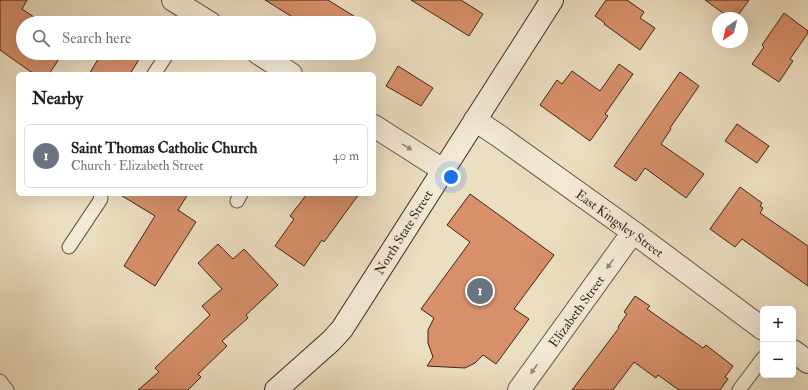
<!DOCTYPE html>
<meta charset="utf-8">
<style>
body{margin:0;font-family:"IM FELL Double Pica",serif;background:#f2f2f2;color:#202124}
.controls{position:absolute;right:12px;bottom:12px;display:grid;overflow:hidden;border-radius:6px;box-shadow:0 4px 16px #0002}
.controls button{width:36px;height:36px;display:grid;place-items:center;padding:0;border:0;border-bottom:1px solid #e0e0e0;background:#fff;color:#202124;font:20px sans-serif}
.compass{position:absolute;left:712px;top:12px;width:36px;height:36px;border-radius:50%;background:#fff;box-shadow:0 4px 16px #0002;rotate:214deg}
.you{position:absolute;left:451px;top:177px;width:14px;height:14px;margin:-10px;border:3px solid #fff;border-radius:50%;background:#1a73e8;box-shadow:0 0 0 6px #1a73e833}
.badge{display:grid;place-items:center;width:26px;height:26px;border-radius:50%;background:#db2777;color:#fff;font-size:13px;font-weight:700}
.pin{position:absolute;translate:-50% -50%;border:2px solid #fff;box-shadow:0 1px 4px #0006}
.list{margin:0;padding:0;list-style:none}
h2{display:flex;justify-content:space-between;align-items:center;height:52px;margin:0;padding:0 16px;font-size:17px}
h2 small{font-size:13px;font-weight:400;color:#757577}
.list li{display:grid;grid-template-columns:26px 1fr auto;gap:12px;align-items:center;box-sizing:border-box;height:64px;margin:0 8px 8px;padding:0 8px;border:1px solid #e0e0e0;border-radius:6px}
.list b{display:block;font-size:15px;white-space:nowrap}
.list p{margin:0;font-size:13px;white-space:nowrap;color:#757577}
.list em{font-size:13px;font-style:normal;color:#757577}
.icon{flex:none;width:22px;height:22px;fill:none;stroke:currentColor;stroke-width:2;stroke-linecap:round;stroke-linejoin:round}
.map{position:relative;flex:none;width:808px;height:390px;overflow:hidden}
.search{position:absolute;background:#fff;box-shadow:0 4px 16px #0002;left:16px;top:16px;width:360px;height:44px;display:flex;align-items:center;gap:10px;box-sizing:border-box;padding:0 14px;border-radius:22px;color:#757577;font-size:15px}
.panel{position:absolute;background:#fff;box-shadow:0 4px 16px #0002;left:16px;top:72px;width:360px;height:124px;border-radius:6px}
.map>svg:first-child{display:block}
</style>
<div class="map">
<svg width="808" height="390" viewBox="0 0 808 390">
<rect width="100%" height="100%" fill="#ecdec0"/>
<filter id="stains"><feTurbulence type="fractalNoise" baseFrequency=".005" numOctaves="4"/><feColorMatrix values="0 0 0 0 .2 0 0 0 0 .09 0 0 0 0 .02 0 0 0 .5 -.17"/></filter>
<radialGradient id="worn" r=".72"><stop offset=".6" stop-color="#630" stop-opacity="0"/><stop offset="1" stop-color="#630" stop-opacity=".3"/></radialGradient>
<!-- building -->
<path fill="#d7906a" stroke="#3c251c" d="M0 0H27L22 9 43 23H23V53H63L49 74H34L0 50Z
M265 0H328L365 23H299L294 20V18Z
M411 0H461L483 14 469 36Z
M606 0H627L644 12 640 18 655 28 640 50 604 24 605 23 595 16Z
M705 0H749L736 18H730Z
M784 13 808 31V33L790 59 793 61 779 82 752 64 764 47 762 45Z
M102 53H143L130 74H89Z
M619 64 633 74 605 114 608 116 590 141 540 105 557 80 562 84 572 71 600 91Z
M398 66 433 88 421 106 386 86Z
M680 72 699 86 670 128 671 129 661 144 704 174 686 198 645 168 636 181 614 166Z
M737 124 769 146 757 163 725 141Z
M740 187 762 203 760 206 763 208 760 213 808 246V286L742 239 735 247 710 229Z
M119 194H188L178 210 196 222 155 286 124 266 155 216Z
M307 194H359L324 242 322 240 304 266 275 246 294 219 290 216Z
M470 194 554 255 514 309 529 319 496 364 483 355 475 363 465 368 427 366 433 357 428 343V330L434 318 421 309 470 242 447 225Z
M218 244 233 259 244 249 278 285 246 315 248 318 222 341 227 346 198 374 201 377 188 390H138L159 372 155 368 210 315 202 306 222 289 198 263Z
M635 296 650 306 647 309 703 348 706 345 733 366 725 377 728 379 720 390H679L658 375 656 378 634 362 613 390H572L619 328 618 327 627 314 624 312Z"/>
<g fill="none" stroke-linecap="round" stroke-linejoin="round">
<!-- lane casing -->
<g stroke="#685345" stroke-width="15">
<path id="lane" d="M154 74 168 53
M237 201 241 194
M69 247 101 199 100 194
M0 381 7 390
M739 390 763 358"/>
</g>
<!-- street casing -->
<g stroke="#685345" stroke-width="24">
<path id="street" d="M173 0 210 23
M258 53 291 74
M475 120 499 136 633 232 763 329
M374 126 443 170
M793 351 808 362
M519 390 633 232"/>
</g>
<!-- secondary casing -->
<g stroke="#3c251c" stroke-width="24">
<path id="secondary" d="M276 390 331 341 342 329 552 0"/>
</g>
<!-- lane -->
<use href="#lane" stroke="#f3ead6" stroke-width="13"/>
<!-- street -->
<use href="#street" stroke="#f3ead6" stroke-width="22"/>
<!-- secondary -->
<use href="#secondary" stroke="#f3ead6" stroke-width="22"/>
</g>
<!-- one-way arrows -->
<defs><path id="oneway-solid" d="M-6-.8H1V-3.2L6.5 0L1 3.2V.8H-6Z"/></defs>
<g fill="#988879">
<use href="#oneway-solid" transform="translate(407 147) rotate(32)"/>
<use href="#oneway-solid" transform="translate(610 264) rotate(126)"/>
<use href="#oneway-solid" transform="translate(534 369) rotate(126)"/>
</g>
<g text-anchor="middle" stroke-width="3.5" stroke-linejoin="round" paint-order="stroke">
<!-- street labels -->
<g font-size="13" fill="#3c251c" stroke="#f3ead6">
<text transform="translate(620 223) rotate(36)" y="5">East Kingsley Street</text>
<text transform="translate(403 232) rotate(-58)" y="5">North State Street</text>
<text transform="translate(576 311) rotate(-54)" y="5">Elizabeth Street</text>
</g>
</g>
<rect width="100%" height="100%" filter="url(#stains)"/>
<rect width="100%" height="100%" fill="url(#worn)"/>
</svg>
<div class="controls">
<button>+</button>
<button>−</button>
</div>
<svg class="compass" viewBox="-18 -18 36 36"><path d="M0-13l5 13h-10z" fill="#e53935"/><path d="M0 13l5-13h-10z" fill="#757577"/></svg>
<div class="you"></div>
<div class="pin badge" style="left:480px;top:291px;background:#6b7280">1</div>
<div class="search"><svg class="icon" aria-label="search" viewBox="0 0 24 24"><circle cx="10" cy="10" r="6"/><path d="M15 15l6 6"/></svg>Search here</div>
<section class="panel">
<h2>Nearby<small></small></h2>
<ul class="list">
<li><span class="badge" style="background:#6b7280">1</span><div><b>Saint Thomas Catholic Church</b><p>Church · Elizabeth Street</p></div><em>40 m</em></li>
</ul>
</section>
</div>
